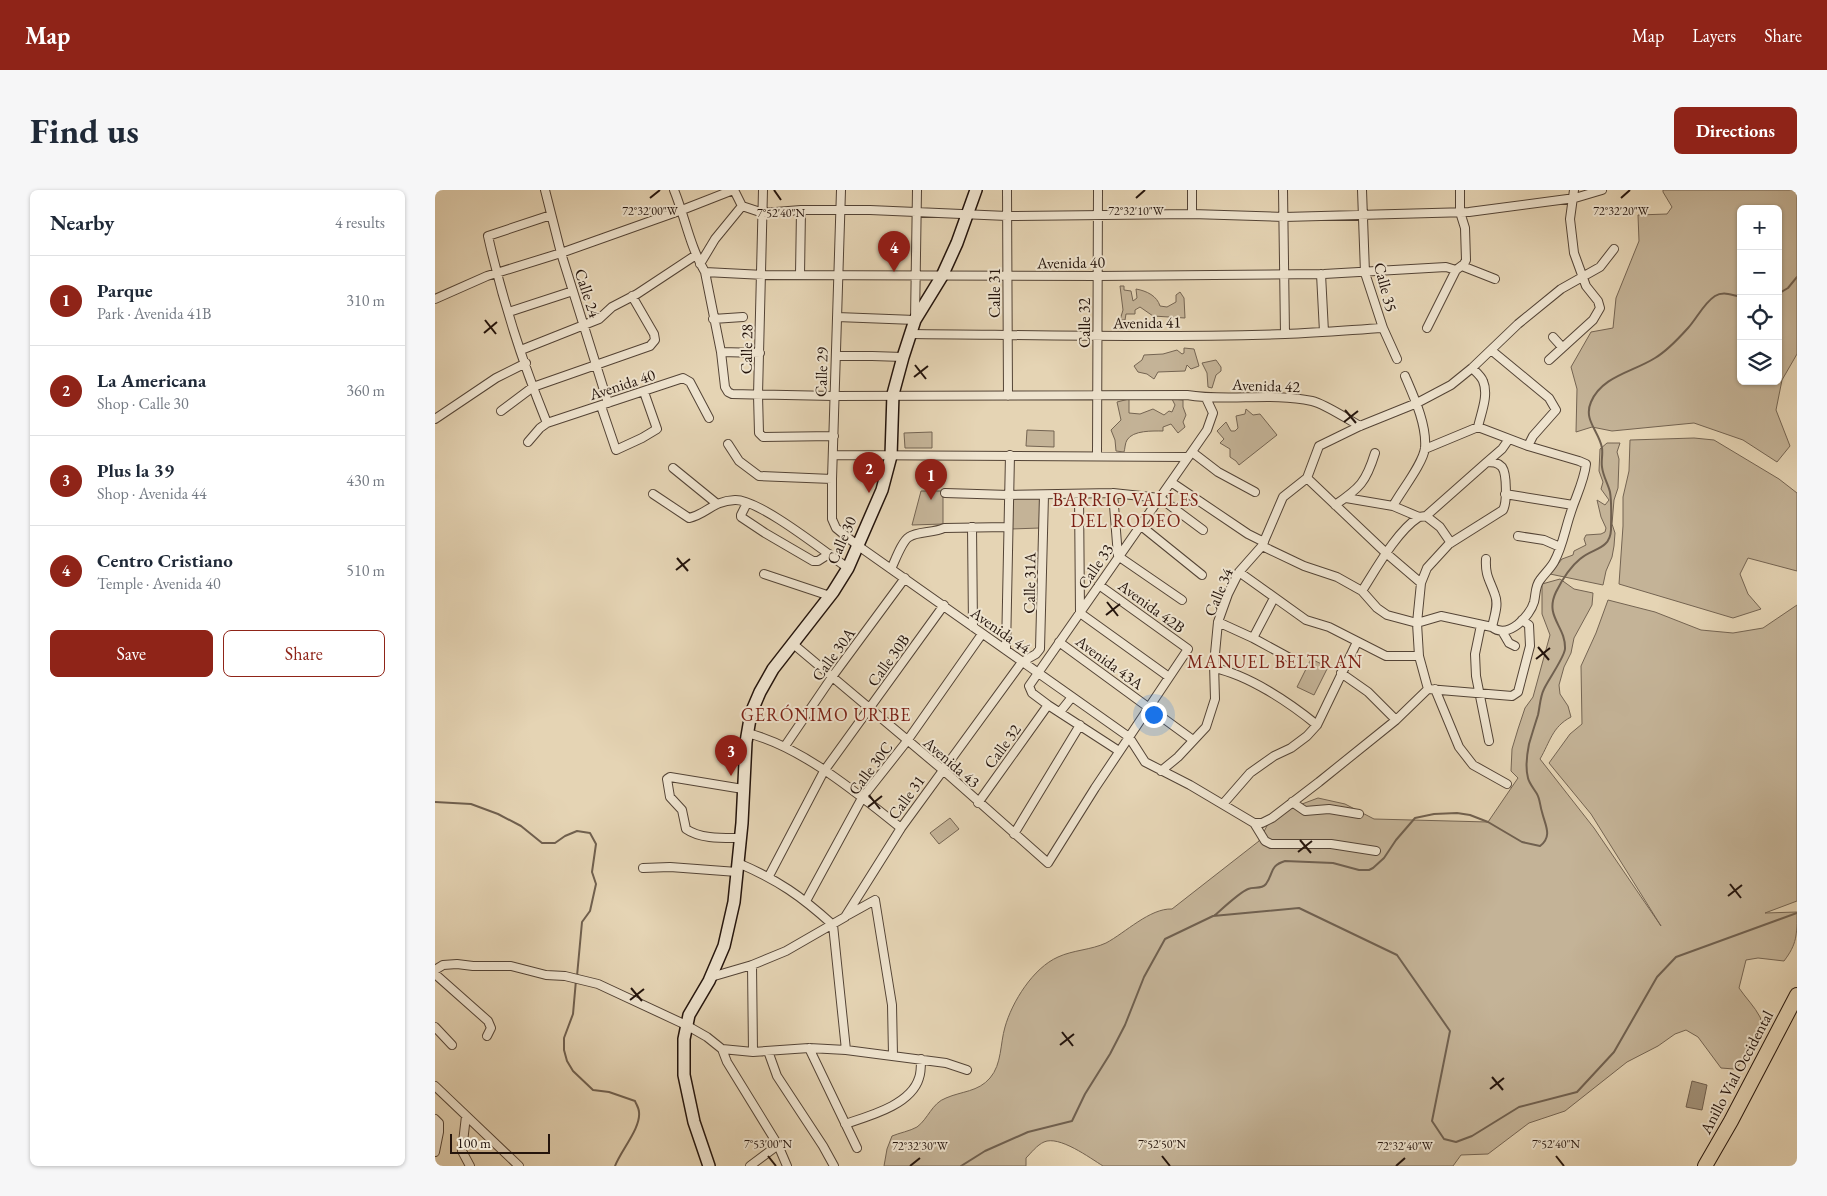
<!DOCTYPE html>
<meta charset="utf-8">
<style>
body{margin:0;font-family:"EB Garamond",serif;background:#f6f6f7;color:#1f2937}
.controls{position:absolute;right:15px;top:15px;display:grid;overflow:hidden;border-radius:8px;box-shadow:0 1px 4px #0004}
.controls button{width:45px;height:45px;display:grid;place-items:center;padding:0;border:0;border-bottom:1px solid #e0e1e3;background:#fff;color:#1f2937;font:25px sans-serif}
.scale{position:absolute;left:15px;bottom:12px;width:100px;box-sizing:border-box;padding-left:5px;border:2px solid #24140c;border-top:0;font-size:14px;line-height:18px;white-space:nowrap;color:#24140c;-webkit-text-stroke:4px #eee3ce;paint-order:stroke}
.you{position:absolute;left:718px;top:524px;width:18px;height:18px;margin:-12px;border:4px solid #fff;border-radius:50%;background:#1a73e8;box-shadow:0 0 0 8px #1a73e833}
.badge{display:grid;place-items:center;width:32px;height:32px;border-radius:50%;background:#8f2418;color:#fff;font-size:16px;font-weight:700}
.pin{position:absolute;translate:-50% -41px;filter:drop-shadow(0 1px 2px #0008)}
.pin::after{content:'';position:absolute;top:26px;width:18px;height:15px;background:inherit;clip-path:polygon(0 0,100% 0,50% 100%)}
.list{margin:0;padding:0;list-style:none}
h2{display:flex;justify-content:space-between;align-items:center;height:65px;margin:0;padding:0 20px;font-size:21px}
h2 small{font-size:16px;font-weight:400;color:#747a83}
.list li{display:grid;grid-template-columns:32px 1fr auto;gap:15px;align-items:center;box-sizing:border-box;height:90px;padding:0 20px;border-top:1px solid #e0e1e3}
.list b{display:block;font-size:19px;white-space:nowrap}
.list p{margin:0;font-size:16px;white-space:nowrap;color:#747a83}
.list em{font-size:16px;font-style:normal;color:#747a83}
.actions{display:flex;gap:10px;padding:15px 20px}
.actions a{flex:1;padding:11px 0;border:1px solid #8f2418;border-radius:8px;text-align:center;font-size:18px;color:#8f2418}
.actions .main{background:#8f2418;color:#fff}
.icon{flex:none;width:28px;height:28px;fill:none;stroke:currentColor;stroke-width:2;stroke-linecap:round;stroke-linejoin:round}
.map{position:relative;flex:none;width:1362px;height:976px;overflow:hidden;border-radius:8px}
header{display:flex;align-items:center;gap:30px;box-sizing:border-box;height:70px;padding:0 25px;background:#8f2418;color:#fff}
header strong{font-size:24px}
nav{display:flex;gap:28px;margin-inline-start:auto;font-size:18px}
.intro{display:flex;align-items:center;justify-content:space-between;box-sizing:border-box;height:120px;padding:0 30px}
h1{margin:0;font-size:35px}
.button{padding:12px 22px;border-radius:8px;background:#8f2418;color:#fff;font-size:18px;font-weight:700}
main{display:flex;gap:30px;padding:0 30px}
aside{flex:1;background:#fff;border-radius:8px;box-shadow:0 1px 4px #0004}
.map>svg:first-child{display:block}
</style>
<header>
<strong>Map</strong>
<nav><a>Map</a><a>Layers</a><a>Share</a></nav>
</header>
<div class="intro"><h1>Find us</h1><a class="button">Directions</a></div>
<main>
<aside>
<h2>Nearby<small>4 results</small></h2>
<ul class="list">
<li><span class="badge">1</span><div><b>Parque</b><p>Park · Avenida 41B</p></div><em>310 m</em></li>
<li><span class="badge">2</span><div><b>La Americana</b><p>Shop · Calle 30</p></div><em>360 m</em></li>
<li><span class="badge">3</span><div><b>Plus la 39</b><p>Shop · Avenida 44</p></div><em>430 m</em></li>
<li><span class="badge">4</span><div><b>Centro Cristiano</b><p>Temple · Avenida 40</p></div><em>510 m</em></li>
</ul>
<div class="actions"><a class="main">Save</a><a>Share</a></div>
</aside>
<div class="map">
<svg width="1362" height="976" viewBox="0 0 1362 976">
<rect width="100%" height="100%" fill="#e5d4b4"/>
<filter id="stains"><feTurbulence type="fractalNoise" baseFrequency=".004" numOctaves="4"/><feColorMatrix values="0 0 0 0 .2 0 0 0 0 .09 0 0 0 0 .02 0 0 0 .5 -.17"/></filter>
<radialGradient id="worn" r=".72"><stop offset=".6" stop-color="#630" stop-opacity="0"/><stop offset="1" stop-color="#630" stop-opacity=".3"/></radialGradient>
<!-- green -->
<path fill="#c4b397" stroke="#746452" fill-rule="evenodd" d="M1228 0H1362V164L1347 190 1341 220 1355 256 1342 272 1308 250 1259 233 1177 241 1157 237 1141 242 1142 199 1136 177 1156 142 1178 138 1181 108 1204 51 1203 25 1232 24 1237 17 1228 2ZM1306 19H1343V191H1306Z
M685 96H689V100L696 101 698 111 702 108 701 99C712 101 722 106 725 116L732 117 741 112V105L745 102 749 108 750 128 718 126 705 117 700 120V124H691L690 130H685L688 120Z
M749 158 759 159 764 176 756 179 752 175 750 181 723 182 719 189 712 184 703 182 699 176 707 170 709 165 728 164 742 160 747 164 749 163Z
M781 170 786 177V181L781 185 777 198 773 197 772 183 767 173Z
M694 209V223L705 224 718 219 729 225 734 221 737 222 740 215 737 209 748 210V217L751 225 748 232 750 237 743 243 736 234 728 237V241C718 241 698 240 692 250 690 253 690 259 689 262L681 261 680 250 676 240 686 230 682 212Z
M811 219 818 225 825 224 842 245 804 275 801 271 795 267V259L785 253 789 249 782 241 791 232 796 241H800L803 238 801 226 810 224Z
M592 240 619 241V257L591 256Z
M497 242V258H470L469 243Z
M1259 248 1279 250 1344 289 1362 303V381L1313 368 1305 384 1313 404 1326 419 1298 428 1184 394 1188 336V307L1194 281 1195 250Z
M1172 253H1185L1182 262 1184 269 1183 298 1179 310 1177 334 1180 343 1179 356 1177 367 1171 381 1168 395 1115 384 1127 369 1138 365 1139 361 1151 355 1149 349 1151 345 1166 344 1170 342 1171 338 1166 327 1162 310 1170 315 1174 310 1166 299 1168 292 1164 281 1165 259Z
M486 301H508V334L477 335Z
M575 306 607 307 605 338 576 339Z
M1125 389 1139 399 1158 403 1157 415 1139 448 1136 463 1129 477 1124 495 1125 504 1133 516 1136 527C1117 537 1115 552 1105 569L1159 638 1226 736 1156 624 1114 573 1135 544 1147 534 1146 476 1161 443 1173 410 1220 422 1266 440 1298 443 1328 438 1362 415V711L1330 723 1362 722C1362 745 1362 754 1349 771L1323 768 1311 770 1304 798C1310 807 1320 817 1325 827 1334 846 1313 869 1299 879L1286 878 1263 847 1251 840 1240 844 1223 856 1192 872 1130 921 1094 933 1053 964 1026 965 1018 976H668C655 968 624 945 609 952 602 955 596 963 591 968V976H449L452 959 457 946C464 943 475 941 482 937 493 929 497 913 511 908 527 901 543 902 555 888 567 874 565 854 570 837 577 812 598 778 623 767 638 760 656 760 671 753 690 743 715 718 737 719L824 651 834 632 859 617 883 608 910 614 939 629 1053 632 1083 588 1076 581 1077 559 1083 539 1090 518 1098 507 1115 445 1107 424V394Z
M876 469 893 477 879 505 862 497Z
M515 628 524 639 504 654 495 643Z"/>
<!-- water -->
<path fill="#a3937b" stroke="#70604f" d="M1257 891 1272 895 1267 920 1251 917Z"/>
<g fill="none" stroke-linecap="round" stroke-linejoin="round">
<!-- stream -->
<path stroke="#70604f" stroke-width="2" d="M1343 104 1353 98 1362 87
M0 612 36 614 63 624 86 636 107 653H120L130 646 142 641 155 643 161 654 157 682 161 694 155 721 147 732 142 786
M779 726C787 719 805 702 813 699 819 696 826 700 831 694 839 683 834 676 850 671L898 673 924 680H934L938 678 949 668 961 650 980 628 999 624 1022 623 1035 625 1053 632 1087 652 1105 656C1118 646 1110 635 1107 622 1105 616 1105 609 1102 604 1099 599 1094 593 1093 588 1090 577 1092 564 1094 554 1097 544 1100 534 1103 525 1105 516 1105 507 1109 499 1113 490 1129 468 1130 459 1131 436 1109 427 1121 402 1127 390 1135 377 1145 369 1157 358 1175 360 1176 340 1176 328 1177 314 1175 302 1173 294 1168 286 1167 277 1166 271 1168 264 1167 258 1164 241 1148 230 1156 212 1167 186 1198 182 1220 168 1232 161 1244 148 1253 138 1262 128 1269 113 1280 106 1288 101 1298 105 1306 107
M141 790 138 824 129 848V860L132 871 138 881 158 900 174 902 200 911C201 914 204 918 204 922 206 938 186 960 180 976
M526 976 550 961 593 942 637 931 650 904 675 864 690 835 709 787 730 749 778 726 864 718 962 765 1015 841 997 931 1009 949 1021 952 1037 946 1084 917 1142 902 1179 862 1222 787 1241 767 1362 723"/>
<!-- street casing -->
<g stroke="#544436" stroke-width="10">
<path id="street" d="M110 0 126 63 173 213
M239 0C250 27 255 57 270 82L330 85 663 86 889 84 1011 77 1021 80
M299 0 307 16 328 23 366 20H435L572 26 757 24 849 27 1034 22 1140 8 1167 0
M328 0 323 205 324 243 328 247 399 246
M406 0 397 289V329L401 338 422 355 694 547 710 572 755 595 819 633 830 651 836 654H896L941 661
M572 0 573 206
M757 0V24
M848 0 850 144
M927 0 930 83 948 138 962 169
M265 74 280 49 307 16
M1027 76 1060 89
M270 82 286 162 290 197 293 202 297 204 399 206 752 205C793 212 835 202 877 211 890 214 912 229 925 236
M886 84 889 142
M365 85 366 20
M0 109 52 86 126 63 247 20 298 0
M74 122 138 101
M402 127 480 130 482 0
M278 129 308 127
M992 138 1021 80 1029 74 1031 70 1030 38 1025 22V0
M476 144C601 145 725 148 850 144 883 143 916 140 948 138
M1118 147 1127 157
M86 160 164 129 177 117 202 104 261 65
M286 162 325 163
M401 166H437L468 167
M1114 170 1158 130 1165 118 1163 111 1151 96 1139 63 1135 29 1139 0
M1037 178C1041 182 1046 186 1048 191 1054 205 1046 223 1043 237
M166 216 181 260 207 248 222 239 209 202
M66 221 98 197 215 156 220 150 219 144 197 106
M0 229 61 188 91 173
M112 233C88 174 67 108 53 46L116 25
M93 252 105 238 112 233 248 188 255 192 274 228
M293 254 304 271 324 286 397 289
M990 259 1043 237 1093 256
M757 262 783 282 820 302
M399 265 753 267
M662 266 663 0
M1052 272 1067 259 1074 249
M238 278 281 313
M872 288 951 363 986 393
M736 292 813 344 829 352
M510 303 574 305 678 303 725 308 768 340
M678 303 683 366 747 410
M218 304 254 328C272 324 277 311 300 310 324 309 391 363 413 378
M644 304 645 423 734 487
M1070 304 1138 315
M911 308 958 316
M312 313 306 325V327L330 343 378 371H383L394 364
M900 315C925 298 931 292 940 263
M991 326 1005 337 1016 353
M705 335 767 385
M537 337 538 437
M1083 346 1109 350 1125 357
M827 356 869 376 902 387 927 401 942 418 952 425 982 433 1006 426 1057 437C1073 450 1095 426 1099 412 1101 404 1100 396 1105 390 1110 383 1115 379 1119 372 1127 358 1130 340 1135 325 1140 308 1149 292 1151 274L1144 271 1093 256 1098 246 1121 220 1114 208 1056 160
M1051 369C1050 386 1055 390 1060 405 1064 415 1059 427 1057 437
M456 379C460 371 467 351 474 347 482 341 499 343 509 338L573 337
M804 382 871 430 894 437 951 466H984
M329 384 395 406
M927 401C941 379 962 341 984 327L958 316C966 301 988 274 990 258 992 235 979 207 970 186
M783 432 818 448 862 472
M1046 435 1040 464 1041 486 1054 551
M1067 441 1074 453 1080 456
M818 448 839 408
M624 452 758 550
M357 453 508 580 613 673 660 598 753 459 664 395
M571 460 575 265
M779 478C814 485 855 513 882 535
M906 483 933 502 961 530
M993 499 1077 506 1083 502 1095 456 1094 435 1087 430
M1000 499 1024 557 1038 575 1072 594
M625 522 637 507
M312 543C366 556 423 604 466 638
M350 556 397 487 470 388
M684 561 613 515 597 503 594 496 772 240 778 223 771 208
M726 581 743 567 771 537 780 509 779 474 783 432 793 404 804 382 827 356 848 307 872 288 884 256 925 236 982 213 1016 195 1037 178 1083 134 1126 99 1165 77 1179 59
M857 612 870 621 894 619 924 624
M543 613 613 515
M788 614 815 583 839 566 856 558 872 546 882 535 922 452
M819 633H827L837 628 884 592 961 530 993 499 984 466 982 433 986 393 992 378 1014 354 1068 320C1072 313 1072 284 1067 277 1062 272 1058 272 1052 272L991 326 984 327
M579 644 645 535
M305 648C288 648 265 649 251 639L247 620 235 607 232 589 235 587 308 599
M303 673C343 690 366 706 398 735L411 860
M208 678 235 677 302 682
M334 686 389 581 509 415
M371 711 427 608 472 551 547 444
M413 725 440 710 457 815 458 865
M317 775 318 862
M0 780 8 775 22 774 38 776H76L111 785 130 786 163 794 251 835 272 847 287 859 318 862 374 858 411 860 511 873 532 880
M0 784 53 831 56 838 52 846
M276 787 317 775 351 761 410 727 466 638 587 472 601 464 605 459 609 305
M0 837 17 855
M374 858 422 958
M287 859 292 872 343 955 352 976
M333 861 342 886 388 956 399 976
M0 896 84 976
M31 926 27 961 35 976
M0 929 4 933V942L0 962
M410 934C434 926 476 915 484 888 486 883 486 875 486 869
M315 976 343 955"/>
</g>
<!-- secondary casing -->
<g stroke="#24140c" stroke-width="14">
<path id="secondary" d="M274 976 259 932 249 885V849L254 825 274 791 289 756 299 712 307 633 311 552 316 523 325 502 338 479 398 402 413 378 447 300 456 266 458 204 468 167 480 130 507 86 522 53 541 0"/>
</g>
<!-- highway casing -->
<g stroke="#24140c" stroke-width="16">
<path id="highway" d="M1270 976 1296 931 1362 805"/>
</g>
<!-- street -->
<use href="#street" stroke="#eee3ce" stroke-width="8"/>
<!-- secondary -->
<use href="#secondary" stroke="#eee3ce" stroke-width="11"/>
<!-- highway -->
<use href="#highway" stroke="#e5d4b4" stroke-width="14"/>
</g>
<!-- ticks -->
<path fill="none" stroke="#24140c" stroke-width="2" d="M339 0 346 10M215 8 225 0M701 8 710 0M1186 8 1195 0M50 130 61 144M49 143 62 132M480 175 491 189M479 187 493 176M910 220 921 233M909 232 923 221M242 368 253 381M241 380 255 369M672 412 683 426M671 425 685 414M1103 457 1114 470M1101 469 1115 458M434 605 445 619M433 617 447 606M865 650 876 663M863 662 877 651M1295 694 1306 708M1293 706 1307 695M196 798 207 811M195 810 209 799M627 842 638 856M625 855 639 844M1057 887 1068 900M1055 899 1069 888M333 966 341 976M727 966 735 976M1121 966 1129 976M475 976 485 968M961 976 970 968"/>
<g text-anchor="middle" stroke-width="4" stroke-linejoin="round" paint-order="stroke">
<!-- street labels -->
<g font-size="16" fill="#24140c" stroke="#eee3ce">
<text transform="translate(636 72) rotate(-1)" y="6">Avenida 40</text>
<text transform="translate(951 97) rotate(75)" y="6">Calle 35</text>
<text transform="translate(153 103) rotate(72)" y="6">Calle 24</text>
<text transform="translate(559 103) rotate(-90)" y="6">Calle 31</text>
<text transform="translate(712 132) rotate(-1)" y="6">Avenida 41</text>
<text transform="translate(649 133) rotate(-90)" y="6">Calle 32</text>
<text transform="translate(311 159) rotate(-89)" y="6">Calle 28</text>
<text transform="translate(386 182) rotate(-88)" y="6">Calle 29</text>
<text transform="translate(187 194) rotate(-18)" y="6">Avenida 40</text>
<text transform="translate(831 195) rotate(2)" y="6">Avenida 42</text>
<text transform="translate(406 350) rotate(-66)" y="6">Calle 30</text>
<text transform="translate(660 376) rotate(-56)" y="6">Calle 33</text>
<text transform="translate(594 393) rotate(-89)" y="6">Calle 31A</text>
<text transform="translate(783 402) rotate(-67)" y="6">Calle 34</text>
<text transform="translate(717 416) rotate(36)" y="6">Avenida 42B</text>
<text transform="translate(566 440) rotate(35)" y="6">Avenida 44</text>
<text transform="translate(398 464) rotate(-54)" y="6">Calle 30A</text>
<text transform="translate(453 470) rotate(-54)" y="6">Calle 30B</text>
<text transform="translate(675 472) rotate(36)" y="6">Avenida 43A</text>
<text transform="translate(567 556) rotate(-54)" y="6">Calle 32</text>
<text transform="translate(517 572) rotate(41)" y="6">Avenida 43</text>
<text transform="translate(435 578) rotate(-53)" y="6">Calle 30C</text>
<text transform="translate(471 607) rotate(-54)" y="6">Calle 31</text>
<text transform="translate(1301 882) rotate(-62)" y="6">Anillo Vial Occidental</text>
</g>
<!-- neighbourhood labels -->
<g font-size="18" letter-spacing="1" fill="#7a1f14" stroke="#eee3ce">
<text x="691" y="316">BARRIO VALLES<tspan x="691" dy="21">DEL RODEO</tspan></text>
<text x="840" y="478">MANUEL BELTRAN</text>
<text x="391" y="531">GERÓNIMO URIBE</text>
</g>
</g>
<g font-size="12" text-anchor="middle" fill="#24140c" stroke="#eee3ce" stroke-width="4" stroke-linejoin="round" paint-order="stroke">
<text x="215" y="25">72°32'00"W</text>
<text x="701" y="25">72°32'10"W</text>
<text x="1186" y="25">72°32'20"W</text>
<text x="346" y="27">7°52'40"N</text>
<text x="333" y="958">7°53'00"N</text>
<text x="727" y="958">7°52'50"N</text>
<text x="1121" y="958">7°52'40"N</text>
<text x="485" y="960">72°32'30"W</text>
<text x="970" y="960">72°32'40"W</text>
</g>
<rect width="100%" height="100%" filter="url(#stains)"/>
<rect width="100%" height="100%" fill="url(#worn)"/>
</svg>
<div class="controls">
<button>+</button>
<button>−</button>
<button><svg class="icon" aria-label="locate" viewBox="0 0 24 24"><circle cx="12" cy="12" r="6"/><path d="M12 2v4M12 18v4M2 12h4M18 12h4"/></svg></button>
<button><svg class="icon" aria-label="layers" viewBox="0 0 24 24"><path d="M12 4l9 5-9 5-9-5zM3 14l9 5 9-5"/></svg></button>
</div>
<div class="scale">100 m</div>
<div class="you"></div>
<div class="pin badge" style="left:496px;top:310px">1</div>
<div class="pin badge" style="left:434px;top:303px">2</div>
<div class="pin badge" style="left:296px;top:586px">3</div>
<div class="pin badge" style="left:459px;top:82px">4</div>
</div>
</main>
